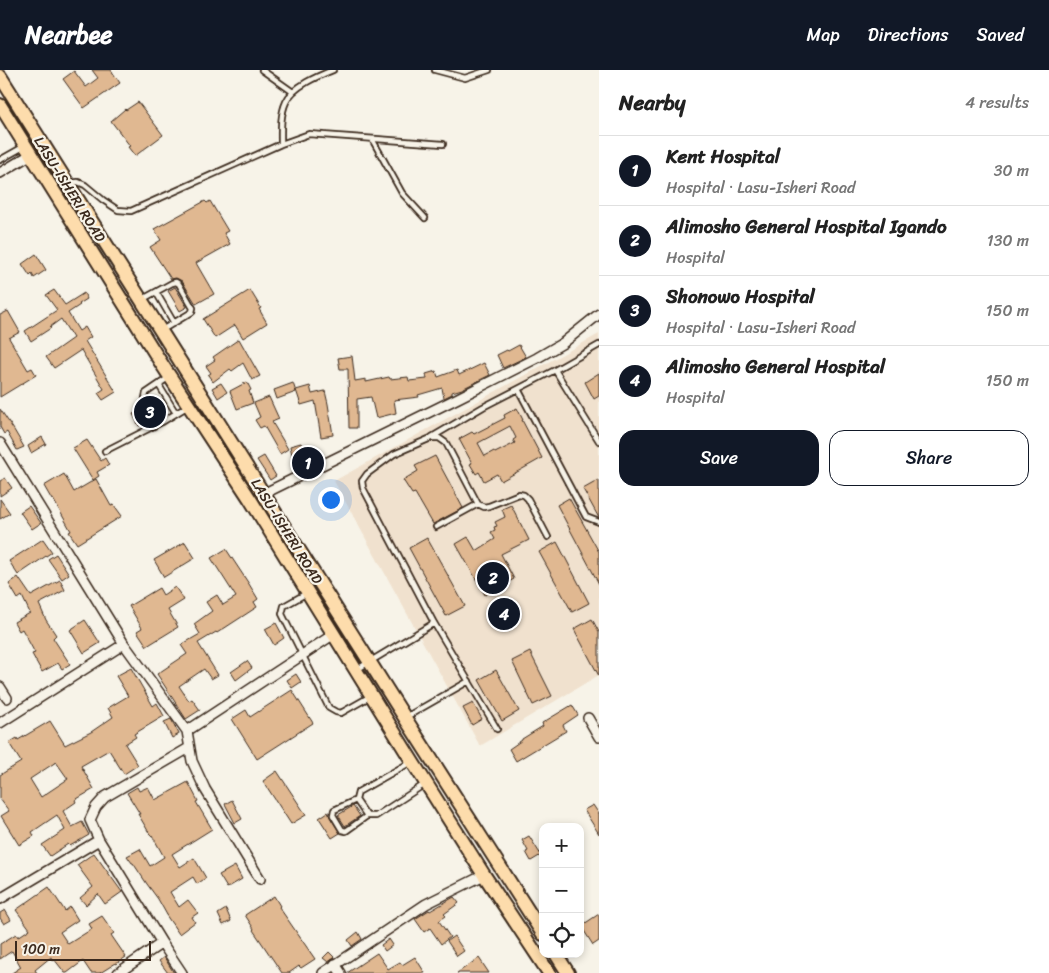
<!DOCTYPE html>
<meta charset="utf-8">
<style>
body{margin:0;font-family:Sriracha,sans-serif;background:#f2f2f2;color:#222}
.controls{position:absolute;right:15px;bottom:15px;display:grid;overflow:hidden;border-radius:10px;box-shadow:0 2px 8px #0003}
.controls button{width:45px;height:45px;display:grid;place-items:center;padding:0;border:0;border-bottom:1px solid #e0e0e0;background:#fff;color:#222;font:25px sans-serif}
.scale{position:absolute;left:15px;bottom:12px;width:136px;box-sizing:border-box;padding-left:5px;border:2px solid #3b2a1e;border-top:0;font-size:14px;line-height:18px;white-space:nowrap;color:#3b2a1e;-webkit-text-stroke:4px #f7f3e8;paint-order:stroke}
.you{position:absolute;left:330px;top:429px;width:18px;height:18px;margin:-12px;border:4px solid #fff;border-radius:50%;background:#1a73e8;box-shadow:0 0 0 8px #1a73e833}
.badge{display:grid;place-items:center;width:32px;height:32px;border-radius:50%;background:#111827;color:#fff;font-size:16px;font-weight:700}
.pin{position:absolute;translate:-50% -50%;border:2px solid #fff;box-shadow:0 1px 5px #0006}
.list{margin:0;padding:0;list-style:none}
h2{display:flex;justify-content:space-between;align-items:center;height:65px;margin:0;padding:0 20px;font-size:21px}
h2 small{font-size:16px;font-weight:400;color:#767676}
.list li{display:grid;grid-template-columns:32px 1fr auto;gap:15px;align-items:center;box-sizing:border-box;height:70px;padding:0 20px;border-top:1px solid #e0e0e0}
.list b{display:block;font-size:19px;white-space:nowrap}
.list p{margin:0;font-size:16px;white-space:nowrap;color:#767676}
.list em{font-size:16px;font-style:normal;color:#767676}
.actions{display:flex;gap:10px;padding:15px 20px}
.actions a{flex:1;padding:11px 0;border:1px solid #111827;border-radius:15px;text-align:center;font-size:18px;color:#111827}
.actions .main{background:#111827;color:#fff}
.icon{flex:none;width:28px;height:28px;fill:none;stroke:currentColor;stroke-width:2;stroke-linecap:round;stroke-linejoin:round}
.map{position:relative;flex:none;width:599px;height:903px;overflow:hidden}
header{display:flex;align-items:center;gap:30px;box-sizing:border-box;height:70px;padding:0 25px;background:#111827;color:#fff}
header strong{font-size:24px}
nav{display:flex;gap:28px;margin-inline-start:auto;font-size:18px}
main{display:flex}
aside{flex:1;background:#fff}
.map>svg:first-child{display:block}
</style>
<header>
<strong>Nearbee</strong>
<nav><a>Map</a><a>Directions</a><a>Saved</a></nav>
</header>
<main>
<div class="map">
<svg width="599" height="903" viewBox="0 0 599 903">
<rect width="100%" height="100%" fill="#f7f3e8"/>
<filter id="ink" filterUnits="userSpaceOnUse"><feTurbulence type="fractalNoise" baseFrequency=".02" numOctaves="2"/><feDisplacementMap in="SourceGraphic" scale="10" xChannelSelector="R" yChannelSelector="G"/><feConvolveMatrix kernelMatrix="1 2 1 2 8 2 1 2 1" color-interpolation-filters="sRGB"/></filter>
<g filter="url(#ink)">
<!-- built -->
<path fill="#f0e1ce" d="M599 264V605L480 676 334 411Z"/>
<!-- building -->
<path fill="#e0b891" stroke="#3b2a1e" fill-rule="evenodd" d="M92 0H111L120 13 84 38 63 9 74 1 86 17 98 8Z
M138 32 163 65 135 86 128 77 130 76 111 51 125 39 126 40Z
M205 131 207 133 210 131 228 161 224 163 230 174 196 193 214 224 196 234 182 211 176 208 171 209 150 177 161 170 154 159Z
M36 184 46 200 34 208 32 204 30 206 22 194Z
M175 217 187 237 180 241 168 221Z
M54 220 65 235 84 223 87 229 79 234 80 235 68 243 79 261 85 257 91 267 85 271 116 322 103 330 98 323 104 319 81 280 54 298 46 287 73 268 61 249 50 257 51 258 31 271 25 261 57 240 46 225Z
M250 220 261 238 259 239 267 253 243 268 235 255 215 268 203 249Z
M8 241 20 262 9 268 28 300 32 298 36 305 0 327V245Z
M239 269 260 306 252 310 243 293 232 301 230 299 213 312 208 305 211 303 206 296 215 290 213 287Z
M519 275 526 287 503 298 497 285 507 280 508 281Z
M352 286 355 311 366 309V312L389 307 390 309 408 307 409 311 427 309 426 304 436 301 438 307 457 300 459 305 484 293 490 305 462 319 452 322V324L444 328 442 318 418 325 419 327 394 330 396 343 376 348 371 327 357 329V358H349L348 299H340L338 288Z
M599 303V326L594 329 585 312Z
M247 312 251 320 249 321 253 333 237 339 230 321Z
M221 313 227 322 218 328 212 318Z
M293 313 296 322 277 329 274 320Z
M310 316 312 324 325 321 328 334 333 365 321 367 315 331 301 335 296 320Z
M269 327 279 349 272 352 288 379 280 384 264 356 260 358 255 350 260 347 254 333Z
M517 338 523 350H522L542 388 501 411 497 404 484 411 479 402 476 404 470 394 472 393 459 369 472 362 474 364 505 348 504 345ZM510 356 516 368 513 370 515 373 495 383 494 381 485 386 478 373Z
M0 339 14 360 24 377 17 380 7 362 4 364 0 357Z
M142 340 148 352 139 356 133 344Z
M42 367 46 374 31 383 28 376Z
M87 370 101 391 105 388 109 395 97 402 99 406 93 410 73 378Z
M301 373 304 386 293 389 290 376Z
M264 386 276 406 270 410 257 390Z
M435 386 463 438 433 454 415 423 412 424 403 410 418 401 415 396Z
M64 404 74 422 96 409 111 436 114 435 122 446 77 474 69 462 71 461 53 429 52 430 44 416Z
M5 408 12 418 0 426V411Z
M599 410V448L583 419Z
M569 428 599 482V514L557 435Z
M0 429 10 443 0 449Z
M511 435 529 470 501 484 514 509 485 525 456 474 468 467 476 481 495 469 491 462 495 460 494 457 497 456 495 452 505 447 502 439Z
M29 436 41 453 32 459 20 442Z
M427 468 465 536 446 546 409 478Z
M43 469 52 482 18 505 9 491Z
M185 472 195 488 164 507 154 490Z
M557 472 589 533 572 542 539 482Z
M226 479 249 514 258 529 254 532 257 537 217 563 216 562 198 573 218 605 211 609 204 599 179 616 189 631 192 629 200 640 186 649 157 604 187 584 181 575 200 564 194 554 212 541 206 532 217 525 223 535 236 527 211 488Z
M56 484 69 504 62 509 48 489Z
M18 507 31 526 60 510 65 520 39 534 46 550 56 565 53 568 70 594 62 599 58 593 42 602 32 584 35 583 22 559 19 561 14 552 30 543 22 526 18 529 9 514Z
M175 517 184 530 168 540 178 557 147 576 137 561 142 558 129 536 159 518 163 525Z
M592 549 599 562V606L574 559Z
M85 550 100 573 84 583 70 560Z
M276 553 284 568 274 575 265 559Z
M530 582 552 626 533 635 512 591Z
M247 591 252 598 236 610 231 602Z
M131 598 153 636 157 633 164 646 134 664 136 667 125 674 138 695 124 704 109 680 81 696 94 719 75 730 76 732 63 741 72 757 82 752 89 765 70 776 68 774 50 786 42 775 65 760 57 745 32 762 34 766 19 775 1 746 9 741 0 729V705L21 692 9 673 17 668 18 670 50 651 65 675 91 662 113 647 108 638 128 626 116 606ZM56 692 68 709 41 727 30 709Z
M496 600 519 641 502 651 479 610Z
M296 604 301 612 292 618 287 610Z
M292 620 313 653 257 689 232 649 246 640 250 647Z
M473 633 482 649 472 655 463 638Z
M572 635 578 645 563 655 566 661 516 691 509 679 522 670V669L543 656 542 653Z
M171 649 179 664 172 668 164 652Z
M277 701 306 745 291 754 263 711Z
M188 712 198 731 196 732 212 759 172 784 180 797 194 788 206 808 197 814 193 807 170 822 179 837 188 830 198 843 192 847 195 852 179 864 166 845H167L158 829 147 814 133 793H132L127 786 140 779 150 796 164 787 152 765 151 766 138 744H140L127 723 137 717 139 721 148 717 155 730Z
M232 730 242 749 235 753 225 734Z
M593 735 599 744V764L584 740Z
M353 736 360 746 345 756 338 745Z
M328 742 330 747 340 763 332 768 319 748Z
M529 766 541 785 531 791 526 782 528 781 522 770Z
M94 783 122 822 105 834 98 824 86 835 80 828 93 817 77 795Z
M235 796 242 809 227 818 219 805Z
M49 817 65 841 70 837 78 850 60 862 68 874 92 859 89 854 102 846 114 863 111 865 126 887 116 894V893L100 903H91L83 891 67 903H65L54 889 53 890 51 887 35 900 37 903H12L21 897 12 881 0 889V874L16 864 18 867 30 859 16 840Z
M274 826 280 836 279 837 315 889 301 898 299 896 289 903H282L253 860 254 859 245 845Z
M454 827 459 833 444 844 446 846 439 851 450 867 441 874 430 858 424 862 415 849 429 840 430 841Z
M226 839 231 851 223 855 218 844Z
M5 840 11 850 4 854 0 848V843Z
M599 844V871L593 875 581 856Z
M358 862 362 869 352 876 348 870Z
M454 866 464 881 457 886 447 871Z
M389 869 393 875 385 881 381 875Z
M329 882 335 888 328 892 323 888Z
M377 883 388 899 400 892 402 895 415 887 425 903H347Z
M164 887 174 903H168L159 891Z
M479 888 489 903H457Z"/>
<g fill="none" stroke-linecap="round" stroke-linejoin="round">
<!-- service casing -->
<g stroke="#3b2a1e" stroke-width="8">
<path id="service" d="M262 0 293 22
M435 0 465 8 489 0
M372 69 402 123 425 148
M281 74C281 61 280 45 286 32 293 16 318 6 333 0
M0 90 25 76
M69 113 78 112 85 115 103 130 118 140 131 141 281 74 309 64 443 74
M156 222 174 253
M143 229 172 213 176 212 179 214 191 235 193 238 192 242 162 260
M555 300 599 371
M168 308 146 323 145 328 158 350 162 352 188 336
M161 313 160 317 174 340 178 342
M518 319 586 447 599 452
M432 367 483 337 555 300 599 275
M105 381 162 352
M436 457 478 434
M307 523 284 536 282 544 329 638 336 642 341 643 371 626
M356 600 434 553
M406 647 469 611
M497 659 434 553 363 418 362 411 367 404 394 384 431 368H439L446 373 478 434 484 437 489 436 519 424 524 425 528 429 548 467
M411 692 358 722 356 730 334 740 333 745 342 760 346 761 367 746H376L425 714
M356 730 367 746"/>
</g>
<!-- minor casing -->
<g stroke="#3b2a1e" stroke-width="12">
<path id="minor" d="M0 103 30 85
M0 373 124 574 187 661 192 691 205 719 260 809
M263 424 458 328 537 288 563 273 599 244
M0 617 7 628
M588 648 599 667
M0 653 124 574
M187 661 334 564
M0 829 99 770
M335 894 341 903
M118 903 162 873
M182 903 162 873 99 770 90 750 96 737 105 727 189 678
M323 903 426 834 484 805"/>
</g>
<!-- primary casing -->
<g stroke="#3b2a1e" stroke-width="16">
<path id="primary" d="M0 6 405 648 543 864
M0 35 163 296 250 429 412 691 484 805 549 903
M556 884 568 903"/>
</g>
<!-- service -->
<use href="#service" stroke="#f7f3e8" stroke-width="4.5"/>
<!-- minor -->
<use href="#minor" stroke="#f7f3e8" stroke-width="9"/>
<!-- primary -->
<use href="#primary" stroke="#fddcac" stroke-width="12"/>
</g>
</g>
<g text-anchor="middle" stroke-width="4.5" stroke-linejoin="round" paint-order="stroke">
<!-- street labels -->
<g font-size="14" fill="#3b2a1e" stroke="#f7f3e8">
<text transform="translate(70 119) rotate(58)" y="5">LASU-ISHERI ROAD</text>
<text transform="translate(287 461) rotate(58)" y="5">LASU-ISHERI ROAD</text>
</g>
</g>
</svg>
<div class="controls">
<button>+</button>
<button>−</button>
<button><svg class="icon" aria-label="locate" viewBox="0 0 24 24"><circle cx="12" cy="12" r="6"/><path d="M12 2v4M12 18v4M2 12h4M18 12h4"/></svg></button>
</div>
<div class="scale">100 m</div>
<div class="you"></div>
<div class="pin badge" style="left:308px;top:393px">1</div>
<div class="pin badge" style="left:493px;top:508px">2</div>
<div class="pin badge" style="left:150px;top:342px">3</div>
<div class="pin badge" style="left:504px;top:544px">4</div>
</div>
<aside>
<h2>Nearby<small>4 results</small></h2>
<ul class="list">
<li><span class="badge">1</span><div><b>Kent Hospital</b><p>Hospital · Lasu-Isheri Road</p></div><em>30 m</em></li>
<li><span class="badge">2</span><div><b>Alimosho General Hospital Igando</b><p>Hospital</p></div><em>130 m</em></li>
<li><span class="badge">3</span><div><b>Shonowo Hospital</b><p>Hospital · Lasu-Isheri Road</p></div><em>150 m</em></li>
<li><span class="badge">4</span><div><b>Alimosho General Hospital</b><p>Hospital</p></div><em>150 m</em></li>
</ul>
<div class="actions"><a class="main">Save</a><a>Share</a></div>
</aside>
</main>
